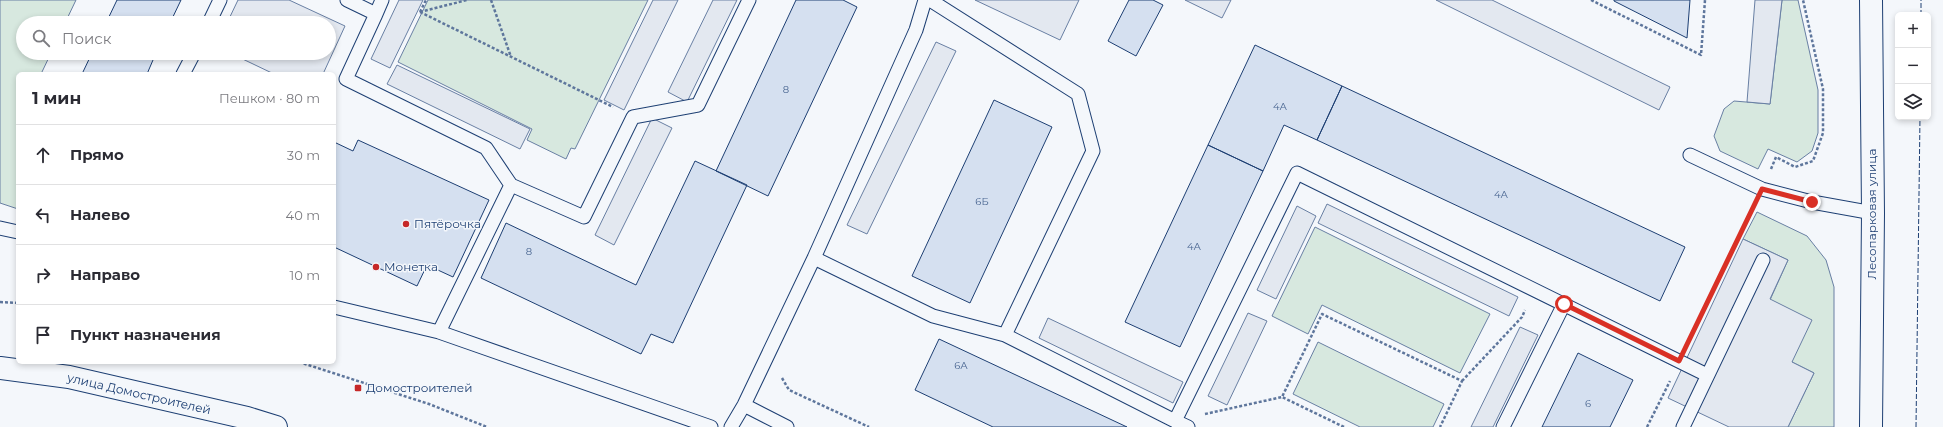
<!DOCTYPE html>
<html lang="ru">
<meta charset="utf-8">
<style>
body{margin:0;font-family:Montserrat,sans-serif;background:#f2f2f3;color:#2b2b33}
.controls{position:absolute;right:12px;top:12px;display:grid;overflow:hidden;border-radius:6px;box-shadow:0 2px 6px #0003}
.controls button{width:36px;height:36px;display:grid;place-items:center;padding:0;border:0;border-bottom:1px solid #e1e1e2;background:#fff;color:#2b2b33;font:20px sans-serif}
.stop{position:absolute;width:12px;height:12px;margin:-9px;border:3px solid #d93025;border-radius:50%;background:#fff}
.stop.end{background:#d93025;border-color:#fff;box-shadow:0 1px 4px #0008}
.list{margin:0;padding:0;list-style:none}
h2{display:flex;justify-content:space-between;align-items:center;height:52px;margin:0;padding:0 16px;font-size:17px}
h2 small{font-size:13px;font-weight:400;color:#7c7c81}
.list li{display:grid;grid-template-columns:26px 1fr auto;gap:12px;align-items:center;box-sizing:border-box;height:60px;padding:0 16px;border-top:1px solid #e1e1e2}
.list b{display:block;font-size:15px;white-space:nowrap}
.list em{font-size:13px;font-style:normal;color:#7c7c81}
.icon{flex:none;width:22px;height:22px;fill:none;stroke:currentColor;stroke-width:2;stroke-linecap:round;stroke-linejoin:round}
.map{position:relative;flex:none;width:1943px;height:427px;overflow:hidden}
.search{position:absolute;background:#fff;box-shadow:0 2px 6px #0003;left:16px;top:16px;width:320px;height:44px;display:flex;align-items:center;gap:10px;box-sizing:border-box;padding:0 14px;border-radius:22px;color:#7c7c81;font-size:15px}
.panel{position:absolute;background:#fff;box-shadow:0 2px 6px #0003;left:16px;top:72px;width:320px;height:292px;border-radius:6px}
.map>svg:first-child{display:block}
</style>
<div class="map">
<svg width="1943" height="427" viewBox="0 0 1943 427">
<rect width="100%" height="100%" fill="#f4f7fb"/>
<!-- green -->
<path fill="#d7e8df" stroke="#687fa3" d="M0 0H76L65 23H23V53H51L41 74H18V209L0 203Z
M428 0H648L575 149 571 148 566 159 527 140 532 129 398 62Z
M1782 0H1798L1818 90V133L1812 151 1797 162 1768 149 1758 169 1720 151 1714 136 1724 109 1734 101 1770 104Z
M1757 212 1807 236 1826 260 1834 287V427H1788L1814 373 1792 362 1770 300 1788 260 1743 239Z
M1315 227 1490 314 1460 373 1322 305 1308 334 1272 316Z
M1318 342 1444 404 1433 427H1360L1293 394Z"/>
<!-- parking -->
<path fill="#e3e8f0" stroke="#687fa3" d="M238 0H289L345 26 323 74H274L230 53H329V23H227Z
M399 0H423L390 68 371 59Z
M653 0H678L624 110 604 100Z
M713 0H737L687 102 668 92Z
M975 0H1079L1060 40Z
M1185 0H1231L1222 18Z
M1436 0H1492L1670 87 1659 110Z
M1755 0H1782L1770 104 1747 102Z
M936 42 956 51 867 234 847 225Z
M397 65 530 129 520 149 387 84Z
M652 118 672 128 614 245 595 235Z
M1327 204 1518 297 1509 316 1318 223Z
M1297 206 1316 216 1276 299 1257 290Z
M1743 239 1788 260 1770 299 1812 320 1792 362 1814 373 1788 427H1729L1668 398Z
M1248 313 1267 321 1227 405 1208 396Z
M1048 318 1183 382 1173 403 1039 338Z
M1520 327 1538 335 1493 427H1471Z"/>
<!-- building -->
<path fill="#d5e0f0" stroke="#1d3f73" d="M117 0H181L170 23H106Z
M796 0H843L857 7 768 196 716 171Z
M1129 0H1153L1163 5 1136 56 1108 41Z
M1614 0H1690L1687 38 1614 1Z
M1255 45 1342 86 1317 140 1284 125 1263 171 1208 145Z
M92 53H156L147 74H82Z
M1342 86 1685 247 1660 301 1317 140Z
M994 100 1052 127 970 303 912 276Z
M358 140 489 200 453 277 427 265 417 286 334 247V142L353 151Z
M1208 145 1263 171 1180 347 1125 322Z
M695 161 747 185 673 343 651 334 641 354 481 278 506 223 636 285Z
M939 339 1127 427H993L915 390Z
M1578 353 1633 380 1610 427H1542Z"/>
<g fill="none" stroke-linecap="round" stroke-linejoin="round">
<!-- service casing -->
<g stroke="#1d3f73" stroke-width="15">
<path id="service" d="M347 0 376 14 346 79 486 148 511 185
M930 0 1078 94 1093 151 1005 335
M376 14 382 0
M209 23 220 0
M183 74 194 53
M1690 155 1762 189 1812 202 1873 213
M0 228 18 232
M814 258 933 316 1005 335 1175 421
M334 307 439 332 711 427
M439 332 511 185 584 217 633 117 698 105 749 0
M744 405 787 427
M731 427 744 405 814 258 916 30 925 0
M1188 427 1175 421 1297 173 1707 375
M1503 427 1564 304
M1683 427 1763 260"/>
</g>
<!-- minor casing -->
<g stroke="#1d3f73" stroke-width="24">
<path id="minor" d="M1871 427 1873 213 1871 0"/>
</g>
<!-- secondary casing -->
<g stroke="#1d3f73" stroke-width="24">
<path id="secondary" d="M0 368 69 377 247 418 276 427"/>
</g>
<!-- path -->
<path stroke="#5e769c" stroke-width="2.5" stroke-dasharray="3 2" stroke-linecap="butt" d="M491 0 511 57
M1591 0 1701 55 1705 0
M420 12 613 107
M420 12 467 0
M420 12 426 0
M1771 169 1776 157 1795 167 1813 161 1823 133V89L1803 0
M0 302 18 303
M1688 342 1752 209
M299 362 429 404 487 427
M782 378 789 390 869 427
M1462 381 1522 317 1525 310
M1205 414 1282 397
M1344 427 1282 397 1322 314 1462 381 1440 427
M1647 427 1670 381"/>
<!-- service -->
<use href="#service" stroke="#f4f7fb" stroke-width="13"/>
<!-- minor -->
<use href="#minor" stroke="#f4f7fb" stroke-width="22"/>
<!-- secondary -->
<use href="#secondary" stroke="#f4f7fb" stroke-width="22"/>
<!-- fence -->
<path stroke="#1d3f73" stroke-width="1" stroke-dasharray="5 2" stroke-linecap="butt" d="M1921 15V0
M1916 427 1920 117"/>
</g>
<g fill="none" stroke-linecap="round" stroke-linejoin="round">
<!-- route -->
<path stroke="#d93025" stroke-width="5" d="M1564 304 1679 361 1762 189 1812 202"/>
</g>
<!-- markers -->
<g fill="#c62828" stroke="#f4f7fb" stroke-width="1.5">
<circle cx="406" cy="224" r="4"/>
<circle cx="376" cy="267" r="4"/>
<rect x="354" y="384" width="8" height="8" rx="2"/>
</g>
<g text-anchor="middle" stroke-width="3" stroke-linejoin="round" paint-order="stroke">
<!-- number labels -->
<g font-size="10" fill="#4b6792">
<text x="786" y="93">8</text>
<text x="1280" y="110">4А</text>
<text x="1501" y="198">4А</text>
<text x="982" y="205">6Б</text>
<text x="1194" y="250">4А</text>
<text x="529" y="255">8</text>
<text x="961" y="369">6А</text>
<text x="1588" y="407">6</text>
</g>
<!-- street labels -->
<g font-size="12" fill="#1d3f73" stroke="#f4f7fb">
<text transform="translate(1872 214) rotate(-90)" y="4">Лесопарковая улица</text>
<text transform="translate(139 394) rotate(13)" y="4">улица Домостроителей</text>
</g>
<!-- poi labels -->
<g font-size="12" fill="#1d3f73" stroke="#f4f7fb" text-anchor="start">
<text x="414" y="228">Пятёрочка</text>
<text x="384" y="271">Монетка</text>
<text x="366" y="392">Домостроителей</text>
</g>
</g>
</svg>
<div class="controls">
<button>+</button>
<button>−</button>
<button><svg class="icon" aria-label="layers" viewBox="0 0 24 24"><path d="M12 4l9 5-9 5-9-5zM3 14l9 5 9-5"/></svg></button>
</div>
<div class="stop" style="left:1564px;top:304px"></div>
<div class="stop end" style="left:1812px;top:202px"></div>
<div class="search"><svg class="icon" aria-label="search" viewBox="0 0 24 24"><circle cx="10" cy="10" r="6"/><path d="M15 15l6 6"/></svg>Поиск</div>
<section class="panel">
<h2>1 мин<small>Пешком · 80 m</small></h2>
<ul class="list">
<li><svg class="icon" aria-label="ahead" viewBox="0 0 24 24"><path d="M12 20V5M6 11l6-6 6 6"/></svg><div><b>Прямо</b></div><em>30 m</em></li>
<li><svg class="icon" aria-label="left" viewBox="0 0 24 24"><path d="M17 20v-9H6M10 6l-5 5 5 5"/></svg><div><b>Налево</b></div><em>40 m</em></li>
<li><svg class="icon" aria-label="right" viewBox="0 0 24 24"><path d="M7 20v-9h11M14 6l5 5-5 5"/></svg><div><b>Направо</b></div><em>10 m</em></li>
<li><svg class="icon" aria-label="arrive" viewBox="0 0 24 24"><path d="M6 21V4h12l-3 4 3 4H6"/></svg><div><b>Пункт назначения</b></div></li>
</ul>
</section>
</div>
